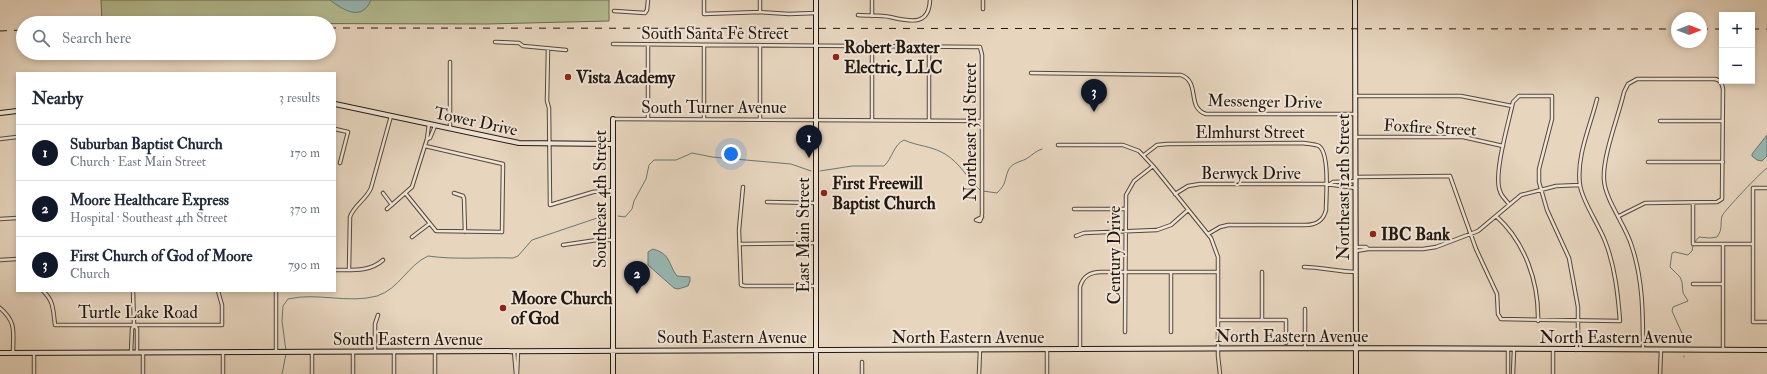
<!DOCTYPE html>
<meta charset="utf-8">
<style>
body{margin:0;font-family:"IM FELL Double Pica",serif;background:#f2f2f3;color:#1f2937}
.controls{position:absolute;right:12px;top:12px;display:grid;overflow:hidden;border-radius:0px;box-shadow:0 2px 6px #0003}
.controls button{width:36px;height:36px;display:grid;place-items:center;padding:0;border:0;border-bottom:1px solid #e0e1e3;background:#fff;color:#1f2937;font:20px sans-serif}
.compass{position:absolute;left:1671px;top:12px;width:36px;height:36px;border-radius:50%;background:#fff;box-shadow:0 2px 6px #0003;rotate:90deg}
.you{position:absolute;left:731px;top:154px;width:14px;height:14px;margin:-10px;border:3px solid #fff;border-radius:50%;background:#1a73e8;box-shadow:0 0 0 6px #1a73e833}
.badge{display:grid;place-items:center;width:26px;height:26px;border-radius:50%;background:#111827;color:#fff;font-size:13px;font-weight:700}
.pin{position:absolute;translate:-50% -33px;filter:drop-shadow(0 1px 2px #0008)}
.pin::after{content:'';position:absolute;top:21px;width:14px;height:12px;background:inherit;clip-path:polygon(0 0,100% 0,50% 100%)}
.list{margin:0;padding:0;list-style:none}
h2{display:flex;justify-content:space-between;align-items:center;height:52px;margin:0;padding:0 16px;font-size:17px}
h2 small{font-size:13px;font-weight:400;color:#747a83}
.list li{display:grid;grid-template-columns:26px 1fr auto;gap:12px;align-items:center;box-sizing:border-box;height:56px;padding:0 16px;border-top:1px solid #e0e1e3}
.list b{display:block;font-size:15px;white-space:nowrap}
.list p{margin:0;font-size:13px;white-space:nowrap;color:#747a83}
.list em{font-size:13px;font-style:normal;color:#747a83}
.icon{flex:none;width:22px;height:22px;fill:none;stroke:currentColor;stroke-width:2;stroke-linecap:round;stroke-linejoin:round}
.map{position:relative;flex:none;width:1767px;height:374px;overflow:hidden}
.search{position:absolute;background:#fff;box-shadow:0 2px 6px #0003;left:16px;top:16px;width:320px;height:44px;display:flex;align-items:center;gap:10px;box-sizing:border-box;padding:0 14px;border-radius:22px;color:#747a83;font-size:15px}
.panel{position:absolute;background:#fff;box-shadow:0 2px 6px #0003;left:16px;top:72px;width:320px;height:220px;border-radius:0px}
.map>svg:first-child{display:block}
</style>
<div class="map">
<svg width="1767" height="374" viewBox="0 0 1767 374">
<rect width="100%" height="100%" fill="#e7d5be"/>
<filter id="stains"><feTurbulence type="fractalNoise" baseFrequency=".005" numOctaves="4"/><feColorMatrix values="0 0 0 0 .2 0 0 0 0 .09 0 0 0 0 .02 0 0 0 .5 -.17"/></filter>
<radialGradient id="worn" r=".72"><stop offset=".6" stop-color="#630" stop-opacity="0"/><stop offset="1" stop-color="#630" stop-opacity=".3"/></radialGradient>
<!-- green -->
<path fill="#b4bd93" stroke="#6c6a52" d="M101 0H609V21L487 24 102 23Z"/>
<!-- water -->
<path fill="#97b8b4" stroke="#697873" d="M330 0H371C362 22 343 10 330 0Z
M1767 135V156L1762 161 1757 160 1752 156V154Z
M653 249C671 254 668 264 677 276L690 277V281L688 286 678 289 674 288 648 265V252Z"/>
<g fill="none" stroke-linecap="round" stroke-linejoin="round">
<!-- stream -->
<path stroke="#697873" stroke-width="1" d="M820 171 852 166H884C892 159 894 144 904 140 917 146 932 146 945 154 960 163 967 178 980 190
M983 191 997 193C1007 183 1004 181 1008 171 1011 163 1020 162 1026 159 1033 155 1035 151 1042 149
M618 216 625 217 632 209 634 201 646 179 649 165 654 160H676L692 153 712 157 791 164 811 171
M1694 243 1699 237 1710 238 1717 237C1723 229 1720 224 1722 216 1724 211 1761 172 1767 168
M1684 345 1683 344 1685 340 1672 311 1673 307 1688 301 1683 293 1682 282 1680 277 1670 267 1672 253 1675 252 1688 255 1692 251 1693 246
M286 351 282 321 283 306 288 299C317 292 348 304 377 296 399 289 408 265 428 256 455 260 485 257 513 258L518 256 532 240 600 217H607
M1684 356V357
M282 374 286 354"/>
<!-- street casing -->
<g stroke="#54473c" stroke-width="4.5">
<path id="street" d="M704 0V14L760 12 789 14 816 13
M983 9V0
M614 11 645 13 647 10 648 0
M760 12V0
M858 15C869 16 880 15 890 17 909 21 929 27 930 0
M872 16V0
M495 42 519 43 523 46 566 50
M613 44 980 47 982 55V214C982 216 981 219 980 221L976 220 982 217
M872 46V120
M548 48 547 101 549 108 550 205 593 192 613 190
M1031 73 1181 75C1201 82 1186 108 1206 114H1356
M1356 96H1461L1512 106
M613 119 982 121
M648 119V45
M704 119V45
M760 119V45
M929 120V46
M1660 121H1723
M450 128V62
M335 129 348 132 340 163
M1356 137H1463L1503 146
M0 139 17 137
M427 139 430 138 435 126
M1058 145H1123L1139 151 1153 166 1211 238 1218 257V356L1220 374
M1144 155 1157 145 1167 144 1303 143C1308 144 1314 144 1319 146 1330 154 1326 197 1326 210 1323 222 1315 225 1305 225H1228L1220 227 1208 234
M1648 162H1723
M1356 177 1450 176 1476 249 1497 294 1498 314 1501 319 1620 321C1618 295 1615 266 1605 241 1599 225 1582 201 1580 185 1576 157 1590 127 1597 99
M1330 184 1333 182 1356 181
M743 187 739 230 741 285 745 286H816
M1767 188H1753V322H1767
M383 193 392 205
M454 193 463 196 464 199 465 232
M406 194 436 231 502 232 503 164 425 146
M1175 194 1188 186 1200 184H1326L1356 188
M767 202 816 203
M1693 203V244H1753
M1509 204C1506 200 1501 196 1500 191 1493 175 1509 121 1513 102L1519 96H1552V119L1539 169V182L1547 210 1569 258 1578 307V333L1581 349
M387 209 412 187 427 139 429 124
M1074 209H1125
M1496 216C1525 242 1539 282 1538 321
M1619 216 1645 203 1717 202 1722 199 1723 89C1722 84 1721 80 1715 79H1637L1628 84 1624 92C1619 115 1602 157 1604 180 1605 199 1625 225 1631 244 1643 278 1643 314 1643 349
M0 219 17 218
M1076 236 1084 233 1157 230 1171 225 1188 210
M412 237 429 224
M740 244 816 243
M1723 244V350
M563 245 597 240H613
M1356 247H1366L1368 249
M1356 251 1368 249H1423L1436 247 1478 231 1521 195 1556 186 1580 185
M0 260 17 259
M1304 267C1322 267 1338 272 1356 272
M335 270C352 270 370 272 383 260
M349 270 350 217C354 205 366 200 371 188L391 116
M1262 272V320
M1693 284H1723
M43 291C54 301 53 310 55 325H222V305L218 291
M133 291 134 324 137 329V353
M276 291V352
M0 308C17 322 13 333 13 353
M1218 320H1286V343
M1125 332 1126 195 1134 181 1153 166
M1171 332V272
M1305 348V309
M1080 349V287C1083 276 1090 272 1101 272H1218
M1576 350 1578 335
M514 351 516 374
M353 352V374
M375 352V324L378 315
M394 352V374
M34 353V374
M131 353 132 329 134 325
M223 353V374
M143 374V353
M312 374V352
M435 374V352
M517 374 518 351
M862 374V362
M979 374 980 350
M1047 374V350
M1508 374V350
M1513 374 1514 350
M1553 374V349
M1660 374 1661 350"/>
</g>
<!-- secondary casing -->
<g stroke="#231811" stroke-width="6">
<path id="secondary" d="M1355 0 1356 374
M335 104 519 143 613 144
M0 113 17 111
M613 119V374
M0 353 1356 348 1767 350
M816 374V0"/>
</g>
<!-- street -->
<use href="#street" stroke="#efe4d5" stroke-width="2.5"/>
<!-- secondary -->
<use href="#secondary" stroke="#efe4d5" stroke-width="4"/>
<!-- rail -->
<path stroke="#231811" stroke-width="1" stroke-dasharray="7 7" stroke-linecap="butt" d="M329 28 1677 29
M1701 29H1722
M1752 29H1767
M0 31 23 30"/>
</g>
<!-- markers -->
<g fill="#8f2418" stroke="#efe4d5" stroke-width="1.5">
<circle cx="836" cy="57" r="4"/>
<circle cx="568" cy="77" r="4"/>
<circle cx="824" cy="193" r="4"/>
<circle cx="1373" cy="234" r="4"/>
<circle cx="503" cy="308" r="4"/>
</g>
<g text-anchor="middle" stroke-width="4" stroke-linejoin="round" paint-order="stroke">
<!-- street labels -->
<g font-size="17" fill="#231811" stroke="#efe4d5">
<text x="715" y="39">South Santa Fe Street</text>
<text transform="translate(1265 101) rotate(1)" y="6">Messenger Drive</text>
<text x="714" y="113">South Turner Avenue</text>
<text transform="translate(476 121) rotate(12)" y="6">Tower Drive</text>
<text transform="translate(1430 127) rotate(3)" y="6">Foxfire Street</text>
<text transform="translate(970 132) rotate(-90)" y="6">Northeast 3rd Street</text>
<text x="1250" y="138">Elmhurst Street</text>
<text x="1251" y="179">Berwyck Drive</text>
<text transform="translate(1343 187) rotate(-90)" y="6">Northeast 12th Street</text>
<text transform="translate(600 199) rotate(-90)" y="6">Southeast 4th Street</text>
<text transform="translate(803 235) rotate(-90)" y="6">East Main Street</text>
<text transform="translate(1114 255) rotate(-90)" y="6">Century Drive</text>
<text x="138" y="318">Turtle Lake Road</text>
<text x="1292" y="342">North Eastern Avenue</text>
<text x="732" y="343">South Eastern Avenue</text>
<text x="968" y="343">North Eastern Avenue</text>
<text x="1616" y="343">North Eastern Avenue</text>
<text x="408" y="345">South Eastern Avenue</text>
</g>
<!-- poi labels -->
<g font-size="17" font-weight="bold" fill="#231811" stroke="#efe4d5" text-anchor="start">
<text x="844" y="53">Robert Baxter<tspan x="844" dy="20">Electric, LLC</tspan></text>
<text x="576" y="83">Vista Academy</text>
<text x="832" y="189">First Freewill<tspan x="832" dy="20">Baptist Church</tspan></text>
<text x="1381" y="240">IBC Bank</text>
<text x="511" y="304">Moore Church<tspan x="511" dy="20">of God</tspan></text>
</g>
</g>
<rect width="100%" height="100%" filter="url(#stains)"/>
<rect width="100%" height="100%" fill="url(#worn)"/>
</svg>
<div class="controls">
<button>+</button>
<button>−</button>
</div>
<svg class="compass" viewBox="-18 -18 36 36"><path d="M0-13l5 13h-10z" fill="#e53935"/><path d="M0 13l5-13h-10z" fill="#747a83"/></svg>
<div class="you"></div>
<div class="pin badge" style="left:809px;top:158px">1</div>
<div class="pin badge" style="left:637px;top:294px">2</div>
<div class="pin badge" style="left:1094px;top:112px">3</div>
<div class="search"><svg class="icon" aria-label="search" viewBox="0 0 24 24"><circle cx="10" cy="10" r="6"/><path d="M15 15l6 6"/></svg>Search here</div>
<section class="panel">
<h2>Nearby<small>3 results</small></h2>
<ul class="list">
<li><span class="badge">1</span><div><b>Suburban Baptist Church</b><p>Church · East Main Street</p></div><em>170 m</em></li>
<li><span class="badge">2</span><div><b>Moore Healthcare Express</b><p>Hospital · Southeast 4th Street</p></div><em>370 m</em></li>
<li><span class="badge">3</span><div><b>First Church of God of Moore</b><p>Church</p></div><em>790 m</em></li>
</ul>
</section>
</div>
